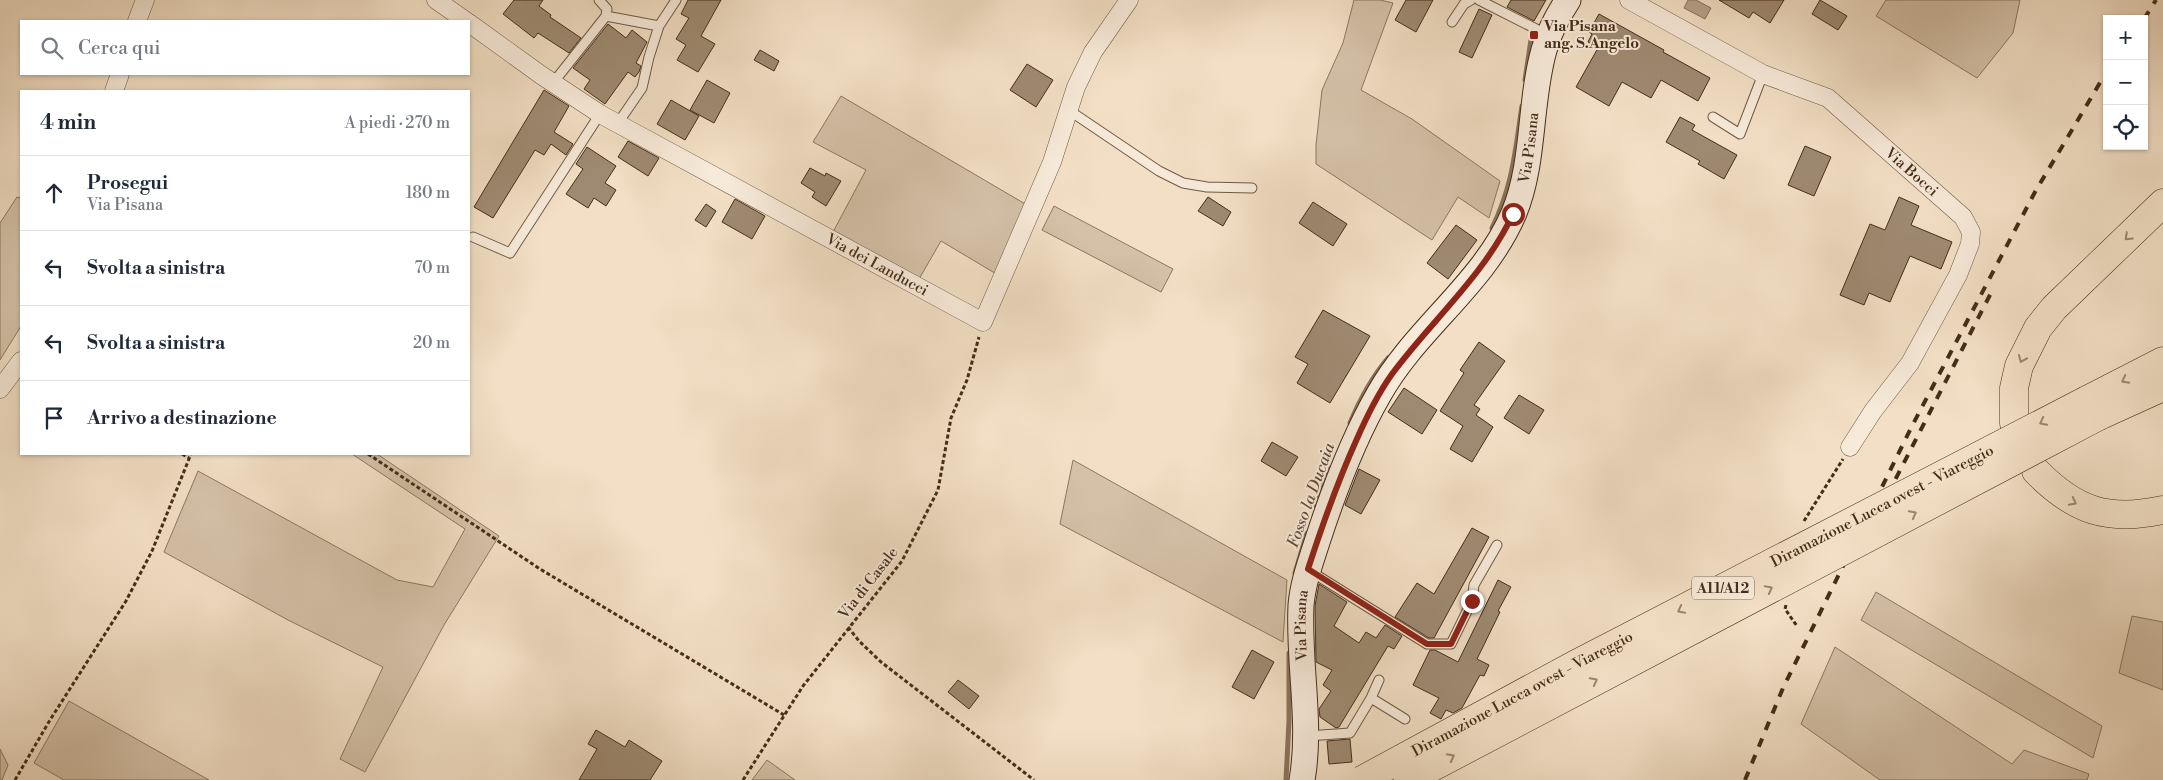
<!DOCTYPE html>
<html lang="it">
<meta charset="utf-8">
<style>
body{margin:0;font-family:"Libre Bodoni",serif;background:#f2f2f3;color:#1f2937}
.controls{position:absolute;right:15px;top:15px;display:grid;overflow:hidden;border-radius:0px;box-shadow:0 1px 4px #0004}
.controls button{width:45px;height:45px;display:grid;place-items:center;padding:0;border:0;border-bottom:1px solid #e0e1e3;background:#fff;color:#1f2937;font:25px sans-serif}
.stop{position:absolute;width:15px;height:15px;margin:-11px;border:4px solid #8f2418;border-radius:50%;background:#fff}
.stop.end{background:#8f2418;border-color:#fff;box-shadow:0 1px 5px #0008}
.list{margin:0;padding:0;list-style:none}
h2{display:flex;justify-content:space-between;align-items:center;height:65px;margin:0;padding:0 20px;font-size:21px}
h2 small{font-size:16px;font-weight:400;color:#747a83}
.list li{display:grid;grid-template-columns:32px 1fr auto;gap:15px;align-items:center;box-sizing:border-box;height:75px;padding:0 20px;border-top:1px solid #e0e1e3}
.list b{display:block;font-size:19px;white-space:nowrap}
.list p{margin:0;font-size:16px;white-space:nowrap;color:#747a83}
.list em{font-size:16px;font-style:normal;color:#747a83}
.icon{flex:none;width:28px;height:28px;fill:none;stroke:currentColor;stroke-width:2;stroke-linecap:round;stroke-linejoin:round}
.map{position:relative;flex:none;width:2163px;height:780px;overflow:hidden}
.search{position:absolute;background:#fff;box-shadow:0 1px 4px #0004;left:20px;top:20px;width:450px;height:55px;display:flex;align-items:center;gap:12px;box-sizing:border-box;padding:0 18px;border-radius:0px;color:#747a83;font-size:19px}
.panel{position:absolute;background:#fff;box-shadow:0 1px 4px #0004;left:20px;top:90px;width:450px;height:365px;border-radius:0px}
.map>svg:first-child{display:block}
</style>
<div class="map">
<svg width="2163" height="780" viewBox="0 0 2163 780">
<rect width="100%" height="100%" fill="#f2dfc5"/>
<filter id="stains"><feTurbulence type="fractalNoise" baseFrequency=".004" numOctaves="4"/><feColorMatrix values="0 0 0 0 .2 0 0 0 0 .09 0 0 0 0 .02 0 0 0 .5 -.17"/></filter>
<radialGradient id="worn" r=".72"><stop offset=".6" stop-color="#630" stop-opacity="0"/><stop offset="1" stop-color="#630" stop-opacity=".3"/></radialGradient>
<!-- green -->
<path fill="#d4c1a8" stroke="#8c7760" d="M1354 0H1380L1393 3 1361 90 1412 119 1500 181 1489 218 1458 197 1432 240 1316 164V145L1322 90 1343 43Z
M1886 0H2020L2013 33 1977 78 1876 16Z
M841 96 1027 205 998 275 941 241 919 279 833 232 866 170 813 142Z
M17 197 21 198V326L0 360V223Z
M1054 206 1173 269 1161 292 1042 230Z
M352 454H377L499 536 444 625 365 772 340 759 383 667 288 620 164 552 198 471 397 580 433 587 465 529Z
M1073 460 1287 580 1283 642 1060 524Z
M1876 592 2102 726 2093 758 1861 620Z
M2132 616 2163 622V690L2119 673Z
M1835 647 2012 764 2024 750 2089 774 2087 780H1880L1801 724Z
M69 701 209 780H64L34 763Z
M0 749 8 765 2 780H0Z
M767 760 795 780H752Z"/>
<!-- water -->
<path fill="#b7a28a" stroke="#89735c" d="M1688 0H1696L1711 8 1705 19 1684 8Z"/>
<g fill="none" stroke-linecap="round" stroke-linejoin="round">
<!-- stream -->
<path stroke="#89735c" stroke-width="5" d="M1525 80 1532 33
M1492 228C1513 185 1515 152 1522 106
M1350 423C1360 399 1371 378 1388 358
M1316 506 1331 468
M1295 573 1307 533
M1286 780 1289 721V653"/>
</g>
<!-- building -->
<path fill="#9e8a72" stroke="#442d18" d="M514 0H543L539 6 551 15 550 17 581 38 569 53 538 33 534 38 503 14Z
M688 0H721L701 36 715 44 698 72 677 60 686 45 676 39 689 18 681 14Z
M1406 0H1433L1416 32 1395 20Z
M1511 0H1546L1534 21 1507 7Z
M1719 0H1784L1770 23 1753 12 1749 18Z
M1820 0 1847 16 1838 30 1812 14Z
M1479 9 1492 15 1472 58 1459 52Z
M1599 14 1664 50 1663 52 1710 78 1698 101 1661 80 1651 98 1622 82 1609 106 1576 87 1598 48 1588 42 1592 34 1589 32Z
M608 24 626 38 632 30 647 42 636 63 641 66 639 72 635 77 628 72 605 104 584 89 590 80 573 68Z
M760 50 779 61 774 71 754 60Z
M1027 64 1053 80 1036 107 1010 90Z
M707 80 730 93 714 123 690 110Z
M544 90 569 106 554 132 573 144 566 155 551 144 544 155 535 150 493 218 474 207Z
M671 100 699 116 685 140 657 124Z
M1680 117 1695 125 1692 130 1737 155 1724 179 1698 164 1700 161 1666 142Z
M628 141 659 158 648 176 618 157Z
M1805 146 1831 157 1814 196 1788 185Z
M587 147 616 166 605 183 616 190 606 206 594 198 588 208 566 194 583 169 576 164Z
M810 168 825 176 826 173 841 181 826 206 812 197 815 192 801 183Z
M1208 197 1231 212 1223 226 1198 211Z
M1899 197 1919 206 1911 225 1952 242 1941 269 1910 256 1890 302 1869 293 1864 305 1840 295 1870 224 1885 230Z
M735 199 765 216 752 239 722 222Z
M1313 202 1347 224 1333 246 1299 223Z
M706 204 716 211 706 227 695 220Z
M1456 225 1477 240 1448 279 1427 263Z
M1323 310 1370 336 1330 403 1297 383 1308 364 1295 357Z
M1479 342 1505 361 1474 405 1480 409 1476 415 1493 427 1472 462 1450 449 1463 426 1440 411 1464 373 1460 370Z
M1404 388 1437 410 1422 434 1388 412Z
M1519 395 1544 410 1529 434 1504 418Z
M1272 442 1298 457 1286 476 1261 461Z
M1359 469 1380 480 1361 514 1345 505Z
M1472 528 1489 537 1434 638H1429L1395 617 1417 583 1434 594Z
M1498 580 1511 587 1498 611 1500 612 1477 659 1489 665 1484 676 1480 675 1462 708 1453 713 1446 710 1441 719 1430 713 1439 698 1413 685 1430 650H1435L1458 662Z
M1319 584 1347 602 1334 626 1359 643 1366 632 1376 638 1385 625 1402 636 1394 649 1388 646 1339 727 1336 728 1320 717 1319 709 1331 691 1323 685 1332 670 1316 662 1315 606Z
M1252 650 1274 662 1254 699 1232 687Z
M958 680 979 696 969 709 948 692Z
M596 730 625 747 629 740 662 761 650 780H579L597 749 588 744Z
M1350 739 1352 762 1329 764 1327 741Z"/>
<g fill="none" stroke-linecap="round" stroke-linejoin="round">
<!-- service casing -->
<g stroke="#705a43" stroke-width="11">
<path id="service" d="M1479 0 1548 35
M606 16 659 26
M1452 22 1464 4 1471 0
M553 83 606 16 607 9 599 0
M1070 111 1159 171 1183 183 1207 187 1252 188
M1713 117 1740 134 1763 74
M618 123 642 88 649 57 659 26 676 0
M473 237 510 253 600 114
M1310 571 1427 644H1451L1472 601 1474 585 1497 545
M1371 698 1379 680
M1307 736 1350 733 1371 698 1405 719"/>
</g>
<!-- minor casing -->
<g stroke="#705a43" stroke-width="19">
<g id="minor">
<path d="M436 0 466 21"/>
<path id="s1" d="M1629 0 1763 74 1828 98 1963 217 1971 232 1970 244 1958 275 1910 363 1873 411 1850 447"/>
<path d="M137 21 145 0"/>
<path id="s2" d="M469 23 541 75 600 114 983 322 1052 162 1076 87 1093 52 1129 0"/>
<path d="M114 91 120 74"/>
<path d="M0 389 21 361"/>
</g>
</g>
<!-- secondary casing -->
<g stroke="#442d18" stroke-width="27">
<g id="secondary">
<path id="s3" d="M1302 780C1312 723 1298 663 1301 605 1303 582 1311 561 1318 539 1334 490 1353 439 1379 394 1416 328 1484 284 1514 213 1535 162 1529 103 1544 50 1549 32 1558 15 1568 0"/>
</g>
</g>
<!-- motorway casing -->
<g stroke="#442d18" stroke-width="29">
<path id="motorway" d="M2087 400 2163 361
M2099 416 2163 387
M2014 423V388L2019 366 2038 328 2054 308 2163 203
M2036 471C2075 511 2108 522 2163 510"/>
</g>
<!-- path -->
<path stroke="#442d18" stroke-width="3" stroke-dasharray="4 2.5" stroke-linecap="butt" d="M182 454 189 458
M368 454 540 569 784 715
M1804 521 1843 459
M1786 605 1785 609 1797 626
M848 627 859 641 881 662 1034 780
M15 780 50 720 126 601 152 551 191 454
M743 780 803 686 902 561 938 490 951 418 967 380 979 337"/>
<!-- service -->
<use href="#service" stroke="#f7ead9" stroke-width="9"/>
<!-- minor -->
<use href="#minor" stroke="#f7ead9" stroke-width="18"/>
<!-- secondary -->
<use href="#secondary" stroke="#f7ead9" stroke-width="25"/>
<!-- motorway -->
<use href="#motorway" stroke="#f2dfc5" stroke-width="28"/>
<!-- rail -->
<path stroke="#442d18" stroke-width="4" stroke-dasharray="9 9" stroke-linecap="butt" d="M2144 19 2156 0
M1871 527 1992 291
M1745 780 1783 688 1912 426 2035 192 2107 71"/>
<!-- motorway-bridge casing -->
<g stroke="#442d18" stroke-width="29" stroke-linecap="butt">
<g id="motorway-bridge">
<path id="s4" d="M1362 780 1576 664 2087 400"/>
<path d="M1408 780 2099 416"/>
</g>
</g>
<!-- motorway-bridge -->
<use href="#motorway-bridge" stroke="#f2dfc5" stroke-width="28"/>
</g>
<!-- one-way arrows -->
<defs><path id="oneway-chevron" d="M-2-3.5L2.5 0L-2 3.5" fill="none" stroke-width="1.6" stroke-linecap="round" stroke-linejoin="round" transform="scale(1.25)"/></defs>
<g stroke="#9b866e">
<use href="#oneway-chevron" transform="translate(2128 237) rotate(136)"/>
<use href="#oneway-chevron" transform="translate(2022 359) rotate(113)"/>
<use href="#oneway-chevron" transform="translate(2125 380) rotate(153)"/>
<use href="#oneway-chevron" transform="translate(2043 422) rotate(153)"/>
<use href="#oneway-chevron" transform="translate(2073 502) rotate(27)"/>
<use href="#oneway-chevron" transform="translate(1913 514) rotate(-28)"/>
<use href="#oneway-chevron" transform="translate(1769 589) rotate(-28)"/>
<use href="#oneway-chevron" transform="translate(1681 610) rotate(153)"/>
<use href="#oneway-chevron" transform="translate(1594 681) rotate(-28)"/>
<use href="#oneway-chevron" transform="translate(1451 757) rotate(-28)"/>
</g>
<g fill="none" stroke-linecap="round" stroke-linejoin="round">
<!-- route -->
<path stroke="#8f2418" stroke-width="6" d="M1472 601 1451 644H1427L1308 569C1322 526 1337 483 1356 441 1366 418 1377 395 1392 374 1432 320 1484 276 1513 214"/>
</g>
<!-- markers -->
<rect fill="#8f2418" stroke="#f7ead9" stroke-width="2" x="1529" y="30" width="10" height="10" rx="2.5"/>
<g text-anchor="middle" stroke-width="4" stroke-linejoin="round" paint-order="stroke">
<!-- shield labels -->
<rect fill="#f7ead9" stroke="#7a6652" stroke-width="1" x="1692" y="576.5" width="62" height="23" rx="4"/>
<g font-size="14" font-weight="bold" fill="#442d18">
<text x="1723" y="593">A11/A12</text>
</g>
<!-- poi labels -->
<g font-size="15" font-weight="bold" fill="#442d18" stroke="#f7ead9" text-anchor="start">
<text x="1544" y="31">Via Pisana<tspan x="1544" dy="17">ang. S.Angelo</tspan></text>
</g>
<!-- street labels -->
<g font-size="15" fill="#442d18" stroke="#f7ead9">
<text dy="5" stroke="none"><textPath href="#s3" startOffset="695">Via Pisana</textPath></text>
<text dy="5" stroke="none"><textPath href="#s1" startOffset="334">Via Bocci</textPath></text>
<text dy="5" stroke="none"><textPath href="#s2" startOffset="475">Via dei Landucci</textPath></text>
<text dy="5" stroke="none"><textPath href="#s4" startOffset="588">Diramazione Lucca ovest - Viareggio</textPath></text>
<text transform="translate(868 583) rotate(-52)" y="5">Via di Casale</text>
<text dy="5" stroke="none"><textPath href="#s3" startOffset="155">Via Pisana</textPath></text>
<text dy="5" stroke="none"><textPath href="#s4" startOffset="182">Diramazione Lucca ovest - Viareggio</textPath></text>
</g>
<!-- water labels -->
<g font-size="16" font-style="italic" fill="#614a34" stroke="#f7ead9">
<text transform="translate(1310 495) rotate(-70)" y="6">Fosso la Ducaia</text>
</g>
</g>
<rect width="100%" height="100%" filter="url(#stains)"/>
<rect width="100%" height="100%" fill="url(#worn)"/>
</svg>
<div class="controls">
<button>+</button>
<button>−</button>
<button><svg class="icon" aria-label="locate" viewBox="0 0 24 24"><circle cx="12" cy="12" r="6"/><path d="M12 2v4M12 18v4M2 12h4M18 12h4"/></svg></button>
</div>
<div class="stop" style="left:1513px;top:214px"></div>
<div class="stop end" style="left:1472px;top:601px"></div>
<div class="search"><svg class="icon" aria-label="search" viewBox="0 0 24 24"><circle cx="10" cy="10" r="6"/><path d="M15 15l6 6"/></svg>Cerca qui</div>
<section class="panel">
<h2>4 min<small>A piedi · 270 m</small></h2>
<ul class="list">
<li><svg class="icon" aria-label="ahead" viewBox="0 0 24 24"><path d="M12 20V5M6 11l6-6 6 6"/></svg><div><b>Prosegui</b><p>Via Pisana</p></div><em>180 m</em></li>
<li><svg class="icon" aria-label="left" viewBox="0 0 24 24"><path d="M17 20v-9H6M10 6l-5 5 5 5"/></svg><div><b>Svolta a sinistra</b></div><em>70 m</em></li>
<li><svg class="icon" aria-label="left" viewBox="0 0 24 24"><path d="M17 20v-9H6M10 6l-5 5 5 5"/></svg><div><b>Svolta a sinistra</b></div><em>20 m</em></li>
<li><svg class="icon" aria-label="arrive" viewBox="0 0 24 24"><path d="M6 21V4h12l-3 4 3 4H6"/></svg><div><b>Arrivo a destinazione</b></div></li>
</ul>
</section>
</div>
